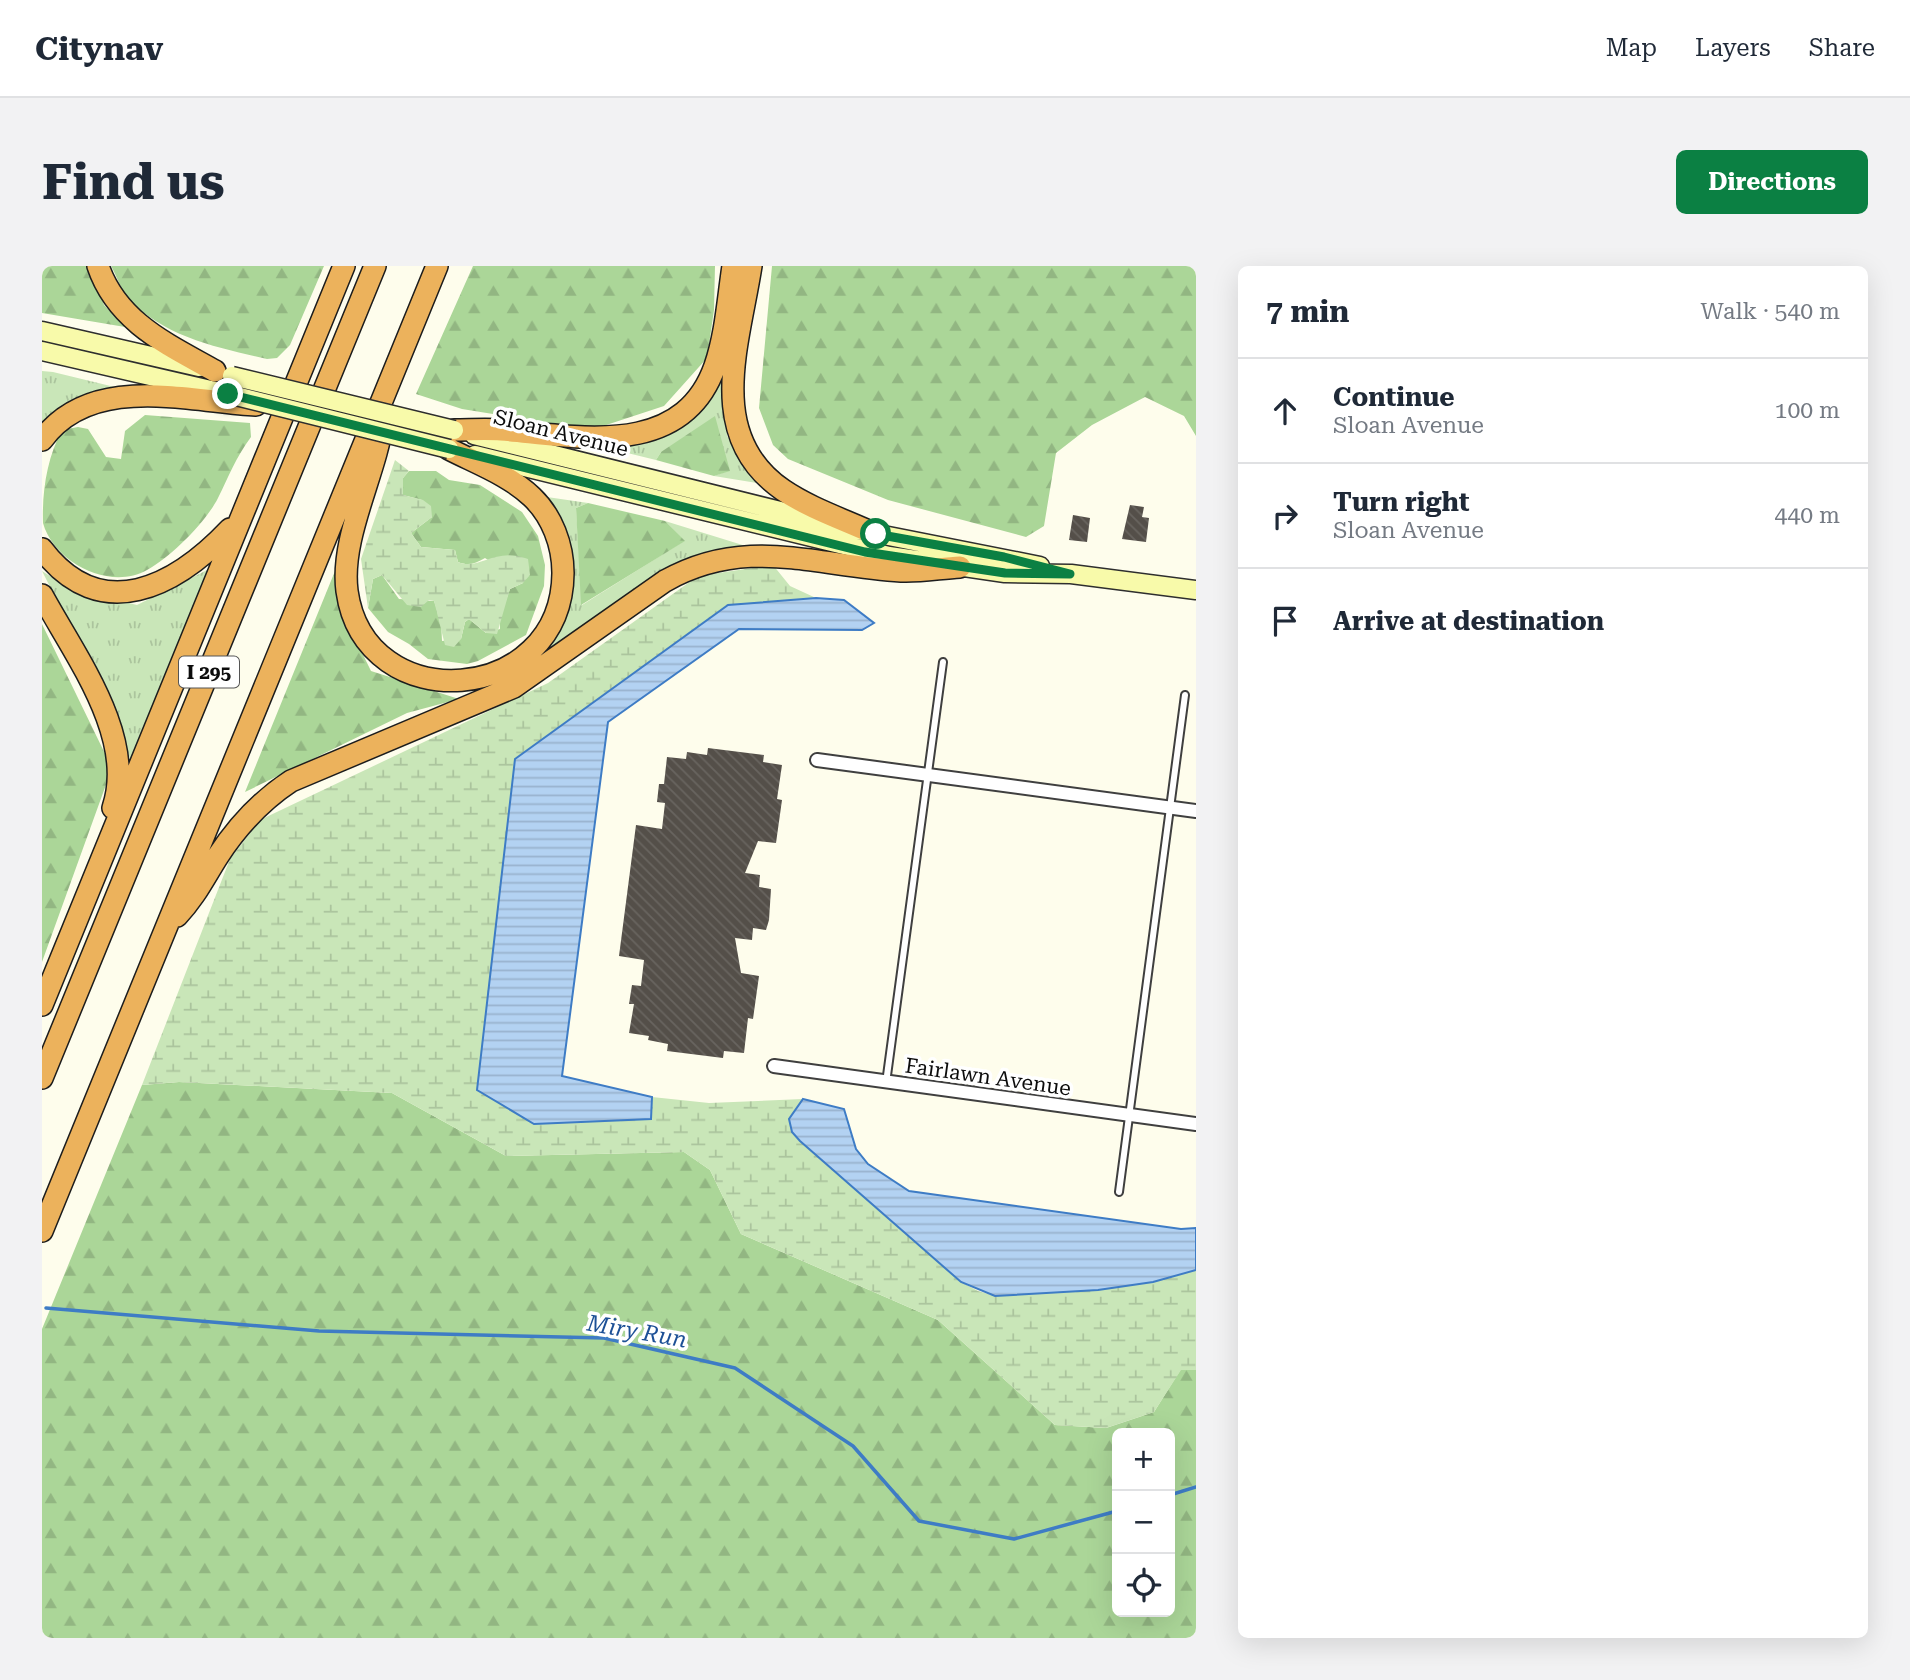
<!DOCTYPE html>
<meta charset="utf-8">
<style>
body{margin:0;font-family:"Roboto Serif",serif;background:#f2f2f3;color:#1f2937}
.controls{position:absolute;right:21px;bottom:21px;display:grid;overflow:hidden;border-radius:10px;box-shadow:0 7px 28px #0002}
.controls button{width:63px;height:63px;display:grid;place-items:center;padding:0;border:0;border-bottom:2px solid #e0e1e3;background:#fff;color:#1f2937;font:35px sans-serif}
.stop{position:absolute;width:21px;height:21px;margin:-16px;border:5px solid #0b8043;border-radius:50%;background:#fff}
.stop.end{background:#0b8043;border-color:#fff;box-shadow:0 2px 7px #0008}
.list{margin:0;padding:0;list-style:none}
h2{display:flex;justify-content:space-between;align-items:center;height:91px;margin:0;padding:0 28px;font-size:30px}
h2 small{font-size:23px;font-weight:400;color:#747a83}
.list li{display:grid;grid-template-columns:46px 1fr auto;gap:21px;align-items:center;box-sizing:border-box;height:105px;padding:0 28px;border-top:2px solid #e0e1e3}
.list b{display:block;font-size:26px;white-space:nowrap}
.list p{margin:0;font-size:23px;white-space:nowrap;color:#747a83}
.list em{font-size:23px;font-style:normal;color:#747a83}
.icon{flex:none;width:38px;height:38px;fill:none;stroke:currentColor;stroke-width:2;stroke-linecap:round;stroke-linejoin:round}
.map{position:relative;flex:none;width:1154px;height:1372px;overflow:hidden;border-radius:10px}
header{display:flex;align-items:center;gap:42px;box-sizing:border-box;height:98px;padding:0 35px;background:#fff;border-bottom:2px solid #e0e1e3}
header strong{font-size:33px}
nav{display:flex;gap:38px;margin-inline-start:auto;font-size:24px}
.intro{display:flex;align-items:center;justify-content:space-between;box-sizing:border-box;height:168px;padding:0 42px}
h1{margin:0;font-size:49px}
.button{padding:18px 32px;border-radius:10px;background:#0b8043;color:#fff;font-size:24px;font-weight:700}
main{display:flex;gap:42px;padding:0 42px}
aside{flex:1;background:#fff;border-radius:10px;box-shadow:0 7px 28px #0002}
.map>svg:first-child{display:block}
</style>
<header>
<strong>Citynav</strong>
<nav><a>Map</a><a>Layers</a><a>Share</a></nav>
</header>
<div class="intro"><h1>Find us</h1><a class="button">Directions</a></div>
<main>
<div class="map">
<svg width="1154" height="1372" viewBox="0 0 1154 1372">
<defs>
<pattern id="grass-tufts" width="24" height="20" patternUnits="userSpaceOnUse" patternTransform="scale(1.75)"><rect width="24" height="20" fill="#c9e6b8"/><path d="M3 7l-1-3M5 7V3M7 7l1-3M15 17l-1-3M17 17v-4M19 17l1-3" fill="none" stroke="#abc49d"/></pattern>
<pattern id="forest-firs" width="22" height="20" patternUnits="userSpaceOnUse" patternTransform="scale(1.75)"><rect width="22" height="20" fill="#abd698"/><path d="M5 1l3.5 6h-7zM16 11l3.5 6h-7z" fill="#92b682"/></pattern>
<pattern id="wetland-marsh" width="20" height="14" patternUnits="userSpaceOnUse" patternTransform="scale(1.75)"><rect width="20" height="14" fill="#c9e6b8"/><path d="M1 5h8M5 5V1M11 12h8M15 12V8" fill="none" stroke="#abc49d"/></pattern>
<pattern id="water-rules" width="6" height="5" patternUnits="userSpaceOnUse" patternTransform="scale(1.75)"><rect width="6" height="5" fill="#b3d2f2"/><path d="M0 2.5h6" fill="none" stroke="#99b3ce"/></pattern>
<pattern id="building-back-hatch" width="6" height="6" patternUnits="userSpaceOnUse" patternTransform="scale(1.75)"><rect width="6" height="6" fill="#544f49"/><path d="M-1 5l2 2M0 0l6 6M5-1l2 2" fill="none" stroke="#68645f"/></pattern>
</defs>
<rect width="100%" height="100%" fill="#fefdec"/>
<!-- grass -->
<path fill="url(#grass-tufts)" d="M0 105 11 106 85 124 28 135 0 160Z
M684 112 685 170 721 218 672 210 688 204 619 186 614 194 569 183 629 162Z
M505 231 546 237 534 242 540 339 642 275 623 255 707 281 664 286 600 320 506 384 527 323 524 271Z
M167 303 90 499 77 457 0 305 27 322 95 339Z"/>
<!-- forest -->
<path fill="url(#forest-firs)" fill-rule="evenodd" d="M0 0H49L62 39 83 61 0 47Z
M69 0H282L248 79 235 92 225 93C177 82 122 71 87 33 79 25 75 10 69 0Z
M431 0H673L672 44 665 92 622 140 549 164 420 143 374 128Z
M730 0H1154V170L1142 150 1103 131 1050 159 1014 187 1002 260 984 271 846 234 746 193 731 179 717 142Z
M103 149 208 157 209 171C194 191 187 210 176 232 164 256 129 291 105 304 68 325 12 297 1 257 0 225 5 192 20 164L36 161 46 163 64 191 79 193 83 165Z
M673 150 688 205 672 210 614 194 619 186Z
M367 205H394L407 214 438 219 480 246 496 270 503 299 502 320 484 369 436 395 425 398 386 393 367 378 346 366 326 342 331 313 340 309 357 333 392 335 399 355 400 375 419 373 423 356 427 353 444 367 458 363V351L468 323 481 317 443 292C433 298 426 300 416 296L413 284 379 281 369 267 390 251 380 234 361 229V212Z
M546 237 623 255 643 275 539 339 534 242Z
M293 305 298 342 329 405 417 433 365 447 203 526Z
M0 358 70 502 0 696Z
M137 816 350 827 464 890 642 886 668 904 699 968 896 1054 1013 1159 1064 1162 1112 1146 1139 1103 1154 1104V1372H0V1063L100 819ZM1075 1167H1128V1346H1075Z"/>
<!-- wetland -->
<path fill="url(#wetland-marsh)" d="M353 194 367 205 361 212V229L381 234 389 240 390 251 369 267 379 281 413 284 416 296C438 305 452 280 486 293L488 309 481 317 468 323 455 368 444 367 427 353 423 356 419 373 412 381 403 379 392 335 387 334 379 341 365 339 340 309 331 313 326 342 319 293Z
M731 299 748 320 774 332 686 339 473 493 435 823 609 853 610 831 667 837 761 833 747 853 750 866 758 875 919 1016 936 1025 953 1030 1056 1024 1111 1016 1154 1004V1104H1139L1112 1146 1064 1162 1013 1159 896 1054 699 968 668 904 642 886 464 890 350 827 137 816 100 819 188 593 218 554 506 417 656 310Z"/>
<!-- water -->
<path fill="url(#water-rules)" stroke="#3e7cc5" stroke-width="2" d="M774 332 802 334 832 357 820 364 697 363 566 456 520 810 610 831 609 853 492 858 435 824 473 493 686 339Z
M761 833 802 843 814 883 826 898 867 925 1139 963 1154 962V1004L1111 1016 1056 1024 953 1030 919 1016 758 875 750 866 747 853Z"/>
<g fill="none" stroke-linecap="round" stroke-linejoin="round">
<!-- stream -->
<path stroke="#3e7cc5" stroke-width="3.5" d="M4 1042 277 1065 562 1072 693 1102 811 1180 877 1255 972 1273 1075 1245
M1128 1229 1154 1221"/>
</g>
<!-- building -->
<path fill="url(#building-back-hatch)" d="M1088 239 1102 241 1100 251 1107 252 1104 276 1080 273Z
M1031 249 1048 252 1045 276 1027 274Z
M666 482 722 489 721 496 740 499 735 533 740 534 734 577 716 575 703 607 718 609 717 621 729 623 727 654 724 664 711 662 710 674 693 672 699 707 717 710 711 753 706 752 702 787 682 785 681 792 625 785 626 778 606 774 607 770 587 767 592 738H587L590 719 599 720 602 694 577 690 594 559 620 563 623 537 615 536 617 518H622L625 491 644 493 645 486 665 489Z"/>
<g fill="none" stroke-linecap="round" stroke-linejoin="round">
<!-- service casing -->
<g stroke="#3f3f3f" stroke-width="10">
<path id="service" d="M844 817 901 396
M1077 926 1143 429"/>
</g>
<!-- minor casing -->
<g stroke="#3f3f3f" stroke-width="16">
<path id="minor" d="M775 494 1154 545
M732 800 1154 858"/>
</g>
<!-- secondary casing -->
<g stroke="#2e2e2e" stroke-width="21">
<path id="secondary" d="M0 65 157 101
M0 85 186 128
M432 169 811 263 998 300
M433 189 847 290 963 307 1029 308 1154 324"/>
</g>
<!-- motorway casing -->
<g stroke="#1d1d1d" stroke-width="24">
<path id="motorway" d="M56 0C75 56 125 78 173 105
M709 0C697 78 662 170 741 224 769 243 803 254 833 268
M341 154C334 208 298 271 305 325 323 454 520 440 521 307 521 279 510 250 490 231 467 209 434 197 407 183
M412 164C427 164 444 163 459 164 535 170 640 194 673 100 684 68 686 33 691 0
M0 174C49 107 145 135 214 139
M0 283C59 361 134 320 188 263
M0 329C33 390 95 471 71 542
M135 650C153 631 162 612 176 590 195 561 220 534 249 515L472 421 623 315C705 269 772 300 859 305 878 306 899 302 918 301
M0 739 302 0
M0 812 333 0
M0 965 395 0"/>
</g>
<!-- service -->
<use href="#service" stroke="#fff" stroke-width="6"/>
<!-- minor -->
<use href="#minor" stroke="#fff" stroke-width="12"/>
<!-- secondary -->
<use href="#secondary" stroke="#f8faaa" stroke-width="18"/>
<!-- motorway -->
<use href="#motorway" stroke="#ecb25c" stroke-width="21"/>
<!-- secondary-bridge casing -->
<g stroke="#2e2e2e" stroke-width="21" stroke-linecap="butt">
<path id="secondary-bridge" d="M190 110 412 164
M186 128 407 183"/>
</g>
<!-- secondary-bridge -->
<use href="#secondary-bridge" stroke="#f8faaa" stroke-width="18"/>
</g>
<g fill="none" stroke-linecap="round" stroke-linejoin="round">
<!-- route -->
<path stroke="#0b8043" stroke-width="9" d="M186 128 823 286 963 307 1028 308 962 291 834 268"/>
</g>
<g text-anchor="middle" stroke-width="7" stroke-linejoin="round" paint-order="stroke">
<!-- shield labels -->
<rect fill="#fff" stroke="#555" stroke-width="2" x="137" y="390.5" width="60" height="31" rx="5"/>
<g font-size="19" font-weight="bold" fill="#0c0c0c">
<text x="167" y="413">I 295</text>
</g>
<!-- street labels -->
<g font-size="21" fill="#0c0c0c" stroke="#fff">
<text transform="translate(519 167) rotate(14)" y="7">Sloan Avenue</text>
<text transform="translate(946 811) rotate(8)" y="7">Fairlawn Avenue</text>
</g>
<!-- water labels -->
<g font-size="23" font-style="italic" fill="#1d5096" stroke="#fff">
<text transform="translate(595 1065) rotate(10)" y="8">Miry Run</text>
</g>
</g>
</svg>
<div class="controls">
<button>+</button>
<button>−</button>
<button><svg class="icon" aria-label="locate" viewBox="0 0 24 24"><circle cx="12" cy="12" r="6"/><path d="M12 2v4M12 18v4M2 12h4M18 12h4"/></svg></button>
</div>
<div class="stop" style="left:834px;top:268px"></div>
<div class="stop end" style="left:186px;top:128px"></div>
</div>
<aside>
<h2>7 min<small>Walk · 540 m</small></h2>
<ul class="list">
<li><svg class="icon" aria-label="ahead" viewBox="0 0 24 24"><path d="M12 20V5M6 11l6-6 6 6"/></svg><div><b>Continue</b><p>Sloan Avenue</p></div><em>100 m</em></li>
<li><svg class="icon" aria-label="right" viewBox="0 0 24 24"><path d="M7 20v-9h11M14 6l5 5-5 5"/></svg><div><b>Turn right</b><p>Sloan Avenue</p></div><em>440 m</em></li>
<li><svg class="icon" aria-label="arrive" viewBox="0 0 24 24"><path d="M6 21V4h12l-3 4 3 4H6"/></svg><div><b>Arrive at destination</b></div></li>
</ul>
</aside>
</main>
